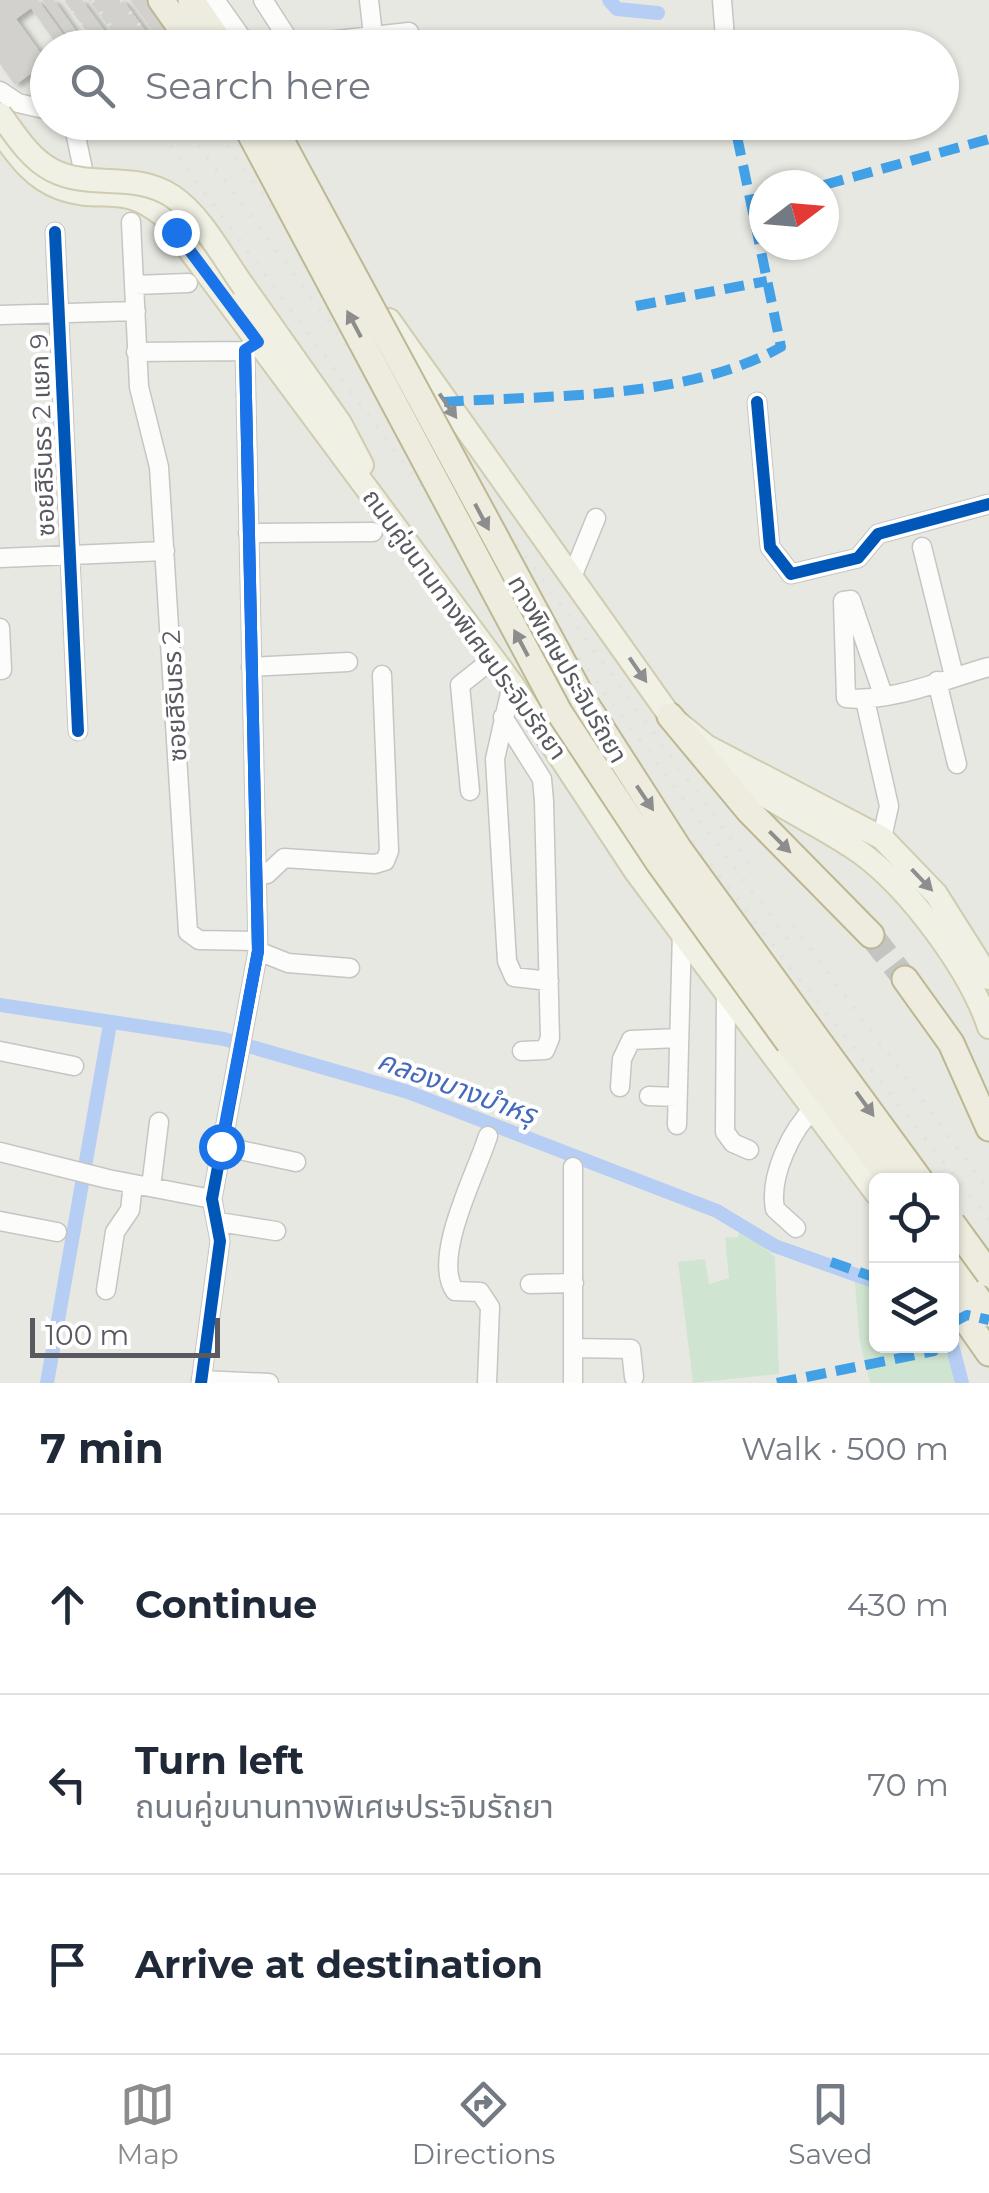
<!DOCTYPE html>
<meta charset="utf-8">
<style>
body{margin:0;font-family:Montserrat,"Noto Sans Thai",sans-serif;background:#f2f2f3;color:#1f2937}
.controls{position:absolute;right:30px;bottom:30px;display:grid;overflow:hidden;border-radius:15px;box-shadow:0 2px 8px #0004}
.controls button{width:90px;height:90px;display:grid;place-items:center;padding:0;border:0;border-bottom:2px solid #e0e1e3;background:#fff;color:#1f2937;font:50px sans-serif}
.compass{position:absolute;left:749px;top:170px;width:90px;height:90px;border-radius:50%;background:#fff;box-shadow:0 2px 8px #0004;rotate:74deg}
.scale{position:absolute;left:30px;bottom:25px;width:190px;box-sizing:border-box;padding-left:10px;border:5px solid #585a60;border-top:0;font-size:28px;line-height:35px;white-space:nowrap;color:#585a60;-webkit-text-stroke:8px #fff;paint-order:stroke}
.stop{position:absolute;width:30px;height:30px;margin:-22px;border:8px solid #1a73e8;border-radius:50%;background:#fff}
.stop.end{background:#1a73e8;border-color:#fff;box-shadow:0 2px 10px #0008}
.list{margin:0;padding:0;list-style:none}
h2{display:flex;justify-content:space-between;align-items:center;height:130px;margin:0;padding:0 40px;font-size:42px}
h2 small{font-size:32px;font-weight:400;color:#747a83}
.list li{display:grid;grid-template-columns:65px 1fr auto;gap:30px;align-items:center;box-sizing:border-box;height:180px;padding:0 40px;border-top:2px solid #e0e1e3}
.list b{display:block;font-size:38px;white-space:nowrap}
.list p{margin:0;font-size:32px;white-space:nowrap;color:#747a83}
.list em{font-size:32px;font-style:normal;color:#747a83}
.icon{flex:none;width:55px;height:55px;fill:none;stroke:currentColor;stroke-width:2;stroke-linecap:round;stroke-linejoin:round}
.map{position:relative;flex:none;width:989px;height:1383px;overflow:hidden}
.search{position:absolute;background:#fff;box-shadow:0 2px 8px #0004;left:30px;right:30px;top:30px;height:110px;display:flex;align-items:center;gap:25px;box-sizing:border-box;padding:0 35px;border-radius:55px;color:#747a83;font-size:38px}
.sheet{height:670px;background:#fff}
nav{display:flex;justify-content:space-around;align-items:center;box-sizing:border-box;height:140px;border-top:2px solid #e0e1e3;background:#fff;font-size:28px;color:#747a83}
nav a{display:grid;justify-items:center;gap:5px}
nav .on{color:#8a8c8e}
.map>svg:first-child{display:block}
</style>
<div class="map">
<svg width="989" height="1383" viewBox="0 0 989 1383">
<defs>
<filter id="shadow"><feDropShadow dx="5.5" dy="3" stdDeviation="2.5" flood-color="#0004"/></filter>
</defs>
<rect width="100%" height="100%" fill="#e8e8e2"/>
<!-- green -->
<path fill="#d0e5d1" d="M740 1227 775 1257 779 1374 693 1383 678 1262 705 1259 709 1284 729 1278 725 1238 738 1237Z
M855 1281 876 1288V1346H947L957 1383H870L859 1338Z"/>
<g fill="none" stroke-linecap="round" stroke-linejoin="round">
<!-- canal -->
<path stroke="#b6cef3" stroke-width="14" d="M609 0 617 9 658 13
M0 1005 224 1039 408 1092 717 1211 775 1246 876 1282
M952 1345 962 1383
M47 1383 110 1024"/>
</g>
<!-- building -->
<path fill="#d2d1cd" filter="url(#shadow)" d="M0 0H38L73 48H59L31 8 16 19 47 62 15 85 0 64Z
M42 0H54L88 48H77Z
M64 0H82L117 48H98Z
M89 0H123L158 48H124Z
M130 0H149L184 48H165Z"/>
<g fill="none" stroke-linecap="round" stroke-linejoin="round">
<!-- highway-tunnel -->
<path stroke="#c4c4c2" stroke-width="25" stroke-dasharray="25 12" stroke-linecap="butt" d="M871 935 905 979"/>
<!-- minor casing -->
<g stroke="#c5c6c4" stroke-width="21">
<path id="minor" d="M215 0 249 48
M263 0 294 48
M369 0 374 44
M722 0 725 38
M310 43 409 32
M0 91 18 103 48 110
M73 122 85 179 91 188
M131 222 139 387 159 467 188 932 199 940 258 941
M55 232 78 731
M134 285 188 283
M0 315 136 311
M136 352 245 351 253 345
M757 402 770 547 791 574 858 558 878 534 989 504
M248 533 373 532
M922 547 954 676
M0 558 165 551
M572 577 596 518
M0 628 2 670
M251 667 348 662
M937 681 957 764
M512 684 495 759 507 961 514 977 549 981
M883 695 851 600 843 601 846 698C891 703 945 679 989 667
M865 700 889 806 882 838
M503 717 542 779 544 801 550 1038 545 1050 522 1051
M470 791 460 685 494 658
M257 875 267 874 284 858 375 864 385 861 389 851 382 675
M258 951 288 963 350 968
M726 990 725 1132 733 1143 749 1150
M0 1051 74 1066
M620 1087 622 1059 631 1040 679 1038
M649 1096 677 1097
M677 1125 682 932
M221 1146 296 1162
M0 1152 108 1179 212 1199
M573 1167V1383
M151 1187 159 1122
M0 1221 57 1232
M219 1222 276 1231
M796 1228 775 1209C769 1176 791 1130 815 1107
M530 1284 574 1283
M106 1290 115 1232 130 1210 133 1184
M575 1348 631 1349 634 1377
M201 1380 269 1383
M201 1383 220 1241 212 1199 258 951 245 351
M487 1383 490 1307 480 1292 455 1291C431 1258 477 1172 488 1136"/>
</g>
<!-- major casing -->
<g stroke="#cfccb0" stroke-width="26">
<path id="major" d="M2 134C18 156 33 178 60 188 102 204 121 180 165 217L512 684 636 872 876 1193
M244 287 340 423 362 465
M389 320 670 716 706 746 882 838 936 894 989 978
M724 765C766 803 816 821 861 853 910 889 970 970 989 1027"/>
</g>
<!-- highway casing -->
<g stroke="#bdb892" stroke-width="29">
<path id="highway" d="M161 0 195 48
M191 0 224 48
M670 716 749 811 871 935
M905 979 951 1043 989 1128
M809 1028 920 1180
M789 1043 891 1180
M952 1263 989 1314
M952 1300 989 1353"/>
</g>
<!-- minor -->
<use href="#minor" stroke="#fcfcfb" stroke-width="18"/>
<!-- major -->
<use href="#major" stroke="#f0f0e5" stroke-width="22"/>
<!-- highway -->
<use href="#highway" stroke="#edecdf" stroke-width="25"/>
<!-- rail -->
<path stroke="#e1e2e1" stroke-width="4" stroke-dasharray="2.5 12" stroke-linecap="butt" d="M63 0 98 48
M92 0 126 48
M121 0 156 48
M153 122 517 618 989 1220
M181 122 795 949
M210 122 752 868
M793 925 989 1191"/>
<!-- major-bridge casing -->
<g stroke="#cfccb0" stroke-width="26" stroke-linecap="butt">
<path id="major-bridge" d="M0 114C15 134 29 158 52 170 90 190 134 171 172 196 202 216 223 258 244 287"/>
</g>
<!-- highway-bridge casing -->
<g stroke="#bdb892" stroke-width="29" stroke-linecap="butt">
<path id="highway-bridge" d="M244 122 559 712 659 863 789 1043
M271 122 584 701 679 849 809 1028
M952 1223 989 1274"/>
</g>
<!-- major-bridge -->
<use href="#major-bridge" stroke="#f0f0e5" stroke-width="22"/>
<!-- highway-bridge -->
<use href="#highway-bridge" stroke="#edecdf" stroke-width="25"/>
<!-- quiet -->
<path stroke="#42a1e6" stroke-width="10" stroke-dasharray="20 10" stroke-linecap="butt" d="M725 38V48
M824 185 989 139
M636 306 767 281
M444 402C550 395 686 400 781 347L734 122
M831 1262 876 1278
M952 1285 954 1282
M952 1323 967 1315 989 1320
M777 1383 934 1351 936 1346"/>
<!-- cycleway casing -->
<g stroke="#fff" stroke-width="19">
<path id="cycleway" d="M55 232 78 731
M757 402 770 547 791 574 858 558 878 534 989 504
M201 1383 220 1241 212 1199 258 951 245 351"/>
</g>
<!-- cycleway -->
<use href="#cycleway" stroke="#0057b8" stroke-width="12"/>
</g>
<!-- one-way arrows -->
<defs><path id="oneway-solid" d="M-6-.8H1V-3.2L6.5 0L1 3.2V.8H-6Z" transform="scale(2.5)"/></defs>
<g fill="#8c8d8c">
<use href="#oneway-solid" transform="translate(354 324) rotate(-118)"/>
<use href="#oneway-solid" transform="translate(482 517) rotate(62)"/>
<use href="#oneway-solid" transform="translate(521 643) rotate(-118)"/>
<use href="#oneway-solid" transform="translate(645 798) rotate(56)"/>
<use href="#oneway-solid" transform="translate(780 842) rotate(45)"/>
<use href="#oneway-solid" transform="translate(865 1104) rotate(54)"/>
</g>
<g fill="#8d8e8f">
<use href="#oneway-solid" transform="translate(448 406) rotate(55)"/>
<use href="#oneway-solid" transform="translate(638 670) rotate(55)"/>
<use href="#oneway-solid" transform="translate(922 880) rotate(46)"/>
</g>
<g fill="none" stroke-linecap="round" stroke-linejoin="round">
<!-- route -->
<path stroke="#1a73e8" stroke-width="12" d="M176 232 258 342 245 350 258 951 221 1146"/>
</g>
<g text-anchor="middle" stroke-width="8" stroke-linejoin="round" paint-order="stroke">
<!-- street labels -->
<g font-size="25" fill="#585a60" stroke="#fff">
<text transform="translate(42 435) rotate(-92)" y="9">ซอยสิรินธร 2 แยก 9</text>
<text transform="translate(465 624) rotate(54)" y="9">ถนนคู่ขนานทางพิเศษประจิมรัถยา</text>
<text transform="translate(568 669) rotate(60)" y="9">ทางพิเศษประจิมรัถยา</text>
<text transform="translate(174 696) rotate(-93)" y="9">ซอยสิรินธร 2</text>
</g>
<!-- water labels -->
<g font-size="28" font-style="italic" fill="#4569bb" stroke="#fff">
<text transform="translate(457 1087) rotate(20)" y="10">คลองบางบำหรุ</text>
</g>
</g>
</svg>
<div class="controls">
<button><svg class="icon" aria-label="locate" viewBox="0 0 24 24"><circle cx="12" cy="12" r="6"/><path d="M12 2v4M12 18v4M2 12h4M18 12h4"/></svg></button>
<button><svg class="icon" aria-label="layers" viewBox="0 0 24 24"><path d="M12 4l9 5-9 5-9-5zM3 14l9 5 9-5"/></svg></button>
</div>
<svg class="compass" viewBox="-18 -18 36 36"><path d="M0-13l5 13h-10z" fill="#e53935"/><path d="M0 13l5-13h-10z" fill="#747a83"/></svg>
<div class="scale">100 m</div>
<div class="stop" style="left:221px;top:1146px"></div>
<div class="stop end" style="left:176px;top:232px"></div>
<div class="search"><svg class="icon" aria-label="search" viewBox="0 0 24 24"><circle cx="10" cy="10" r="6"/><path d="M15 15l6 6"/></svg>Search here</div>
</div>
<section class="sheet">
<h2>7 min<small>Walk · 500 m</small></h2>
<ul class="list">
<li><svg class="icon" aria-label="ahead" viewBox="0 0 24 24"><path d="M12 20V5M6 11l6-6 6 6"/></svg><div><b>Continue</b></div><em>430 m</em></li>
<li><svg class="icon" aria-label="left" viewBox="0 0 24 24"><path d="M17 20v-9H6M10 6l-5 5 5 5"/></svg><div><b>Turn left</b><p>ถนนคู่ขนานทางพิเศษประจิมรัถยา</p></div><em>70 m</em></li>
<li><svg class="icon" aria-label="arrive" viewBox="0 0 24 24"><path d="M6 21V4h12l-3 4 3 4H6"/></svg><div><b>Arrive at destination</b></div></li>
</ul>
</section>
<nav>
<a class="on"><svg class="icon" aria-label="map" viewBox="0 0 24 24"><path d="M3 6l6-2 6 2 6-2v14l-6 2-6-2-6 2zM9 4v14M15 6v14"/></svg>Map</a>
<a><svg class="icon" aria-label="directions" viewBox="0 0 24 24"><path d="M12 3l9 9-9 9-9-9zM9 14v-3h6M13 9l2 2-2 2"/></svg>Directions</a>
<a><svg class="icon" aria-label="saved" viewBox="0 0 24 24"><path d="M7 4h10v16l-5-4-5 4z"/></svg>Saved</a>
</nav>
